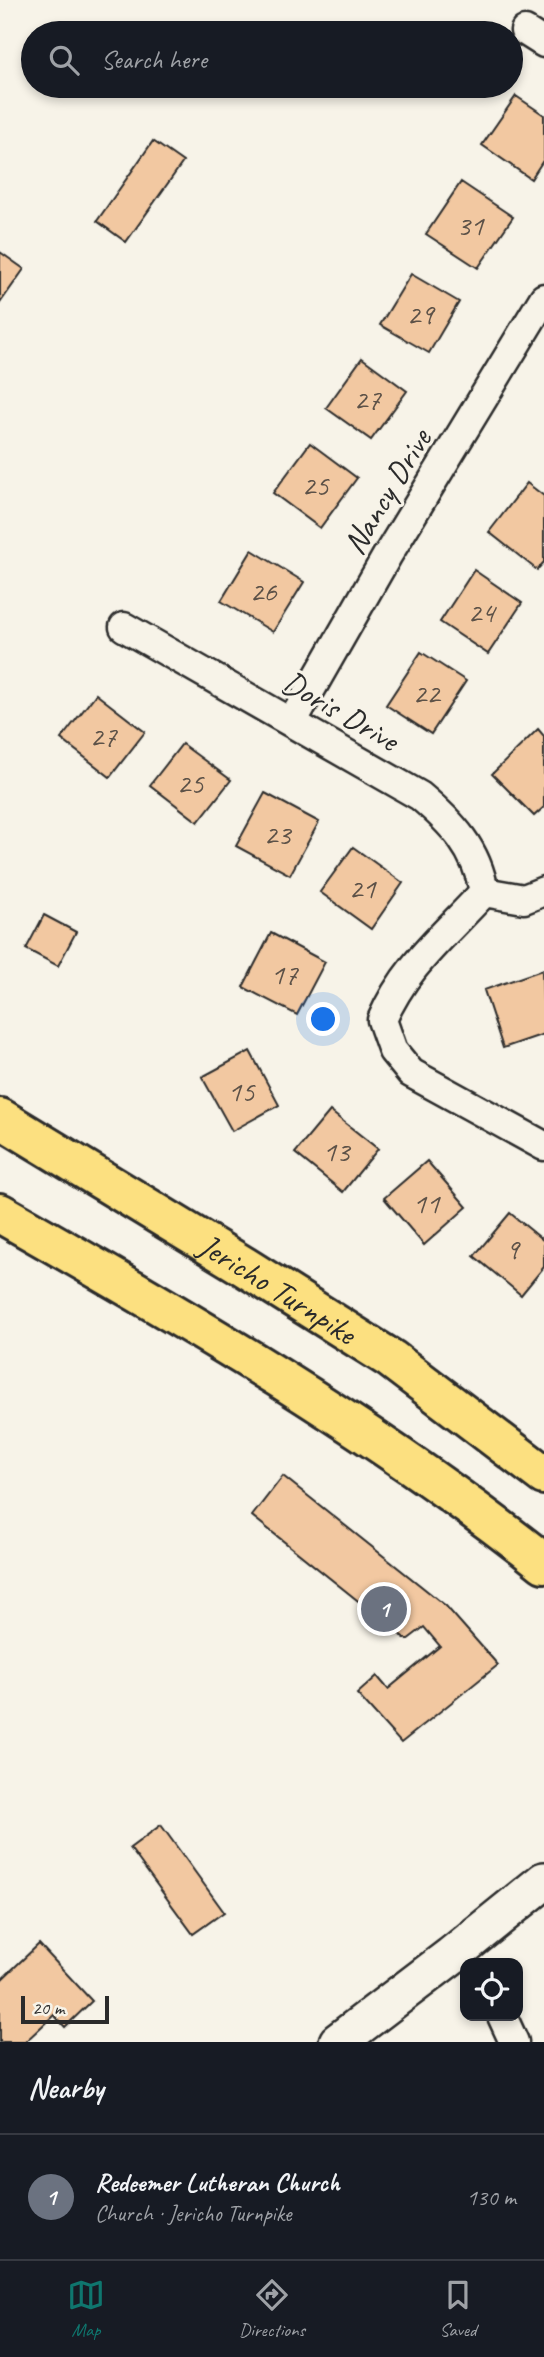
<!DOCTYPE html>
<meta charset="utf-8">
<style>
body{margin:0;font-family:Caveat,sans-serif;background:#242831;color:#f1f3f6}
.controls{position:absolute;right:21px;bottom:21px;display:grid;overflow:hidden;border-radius:14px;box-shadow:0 4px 10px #0003}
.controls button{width:63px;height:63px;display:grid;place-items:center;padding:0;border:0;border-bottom:2px solid #363941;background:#171b24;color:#f1f3f6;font:35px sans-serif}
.scale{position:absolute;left:21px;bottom:18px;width:88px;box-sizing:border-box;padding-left:7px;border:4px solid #2b2b2b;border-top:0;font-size:19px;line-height:24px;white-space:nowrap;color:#2b2b2b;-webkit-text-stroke:5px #f7f3e8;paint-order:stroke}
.you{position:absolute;left:324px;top:1020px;width:24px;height:24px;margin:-18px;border:5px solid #fff;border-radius:50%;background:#1a73e8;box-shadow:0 0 0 10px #1a73e833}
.badge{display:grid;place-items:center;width:46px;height:46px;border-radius:50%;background:#0f766e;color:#fff;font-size:23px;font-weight:700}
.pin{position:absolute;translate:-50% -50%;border:4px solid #fff;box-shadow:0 2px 7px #0006}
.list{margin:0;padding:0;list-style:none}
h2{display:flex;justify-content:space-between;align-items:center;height:91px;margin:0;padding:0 28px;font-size:30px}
h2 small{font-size:23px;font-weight:400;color:#9ea1a6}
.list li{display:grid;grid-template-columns:46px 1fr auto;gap:21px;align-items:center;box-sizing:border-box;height:126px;padding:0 28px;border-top:2px solid #363941}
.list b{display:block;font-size:26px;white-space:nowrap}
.list p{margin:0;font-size:23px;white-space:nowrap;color:#9ea1a6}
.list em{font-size:23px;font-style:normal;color:#9ea1a6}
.icon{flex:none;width:38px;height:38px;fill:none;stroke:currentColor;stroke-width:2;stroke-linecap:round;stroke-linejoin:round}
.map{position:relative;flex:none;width:544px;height:2042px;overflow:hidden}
.search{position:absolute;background:#171b24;box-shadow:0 4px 10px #0003;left:21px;right:21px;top:21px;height:77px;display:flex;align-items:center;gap:18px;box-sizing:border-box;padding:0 24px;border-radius:38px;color:#9ea1a6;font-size:26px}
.sheet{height:217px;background:#171b24}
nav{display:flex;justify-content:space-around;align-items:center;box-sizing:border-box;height:98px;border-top:2px solid #363941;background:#171b24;font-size:19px;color:#9ea1a6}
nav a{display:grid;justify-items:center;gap:4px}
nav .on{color:#0f766e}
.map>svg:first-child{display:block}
</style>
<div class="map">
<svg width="544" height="2042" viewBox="0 0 544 2042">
<rect width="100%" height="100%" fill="#f7f3e8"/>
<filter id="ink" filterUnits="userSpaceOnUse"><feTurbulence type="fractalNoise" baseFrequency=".0143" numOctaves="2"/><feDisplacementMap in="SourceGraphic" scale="14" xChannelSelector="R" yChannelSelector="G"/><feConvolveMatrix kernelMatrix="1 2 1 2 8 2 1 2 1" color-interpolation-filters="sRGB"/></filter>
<g filter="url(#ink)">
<!-- building -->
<path fill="#f2c8a1" stroke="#2b2b2b" stroke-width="2" d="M516 96 544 115V159L531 179 482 145Z
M153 141 183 162 126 242 97 221Z
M461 182 513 217 478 268 426 234Z
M0 252 24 269 0 303Z
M411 274 459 302 429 353 380 325Z
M362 358 407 391 371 440 326 408Z
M310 443 357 478 320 528 273 493Z
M527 483 544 496V562L537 570 489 532Z
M252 550 304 582 273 632 221 601Z
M474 570 522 603 488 654 440 622Z
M421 652 466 681 431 734 386 705Z
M96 694 145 732 110 777 61 739Z
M538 729 544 736V807L534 816 492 774Z
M182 744 231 780 198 822 150 785Z
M265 793 319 822 290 875 236 846Z
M353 847 403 883 371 929 320 892Z
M44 915 76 932 58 966 26 949Z
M271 933 325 962 297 1015 243 987Z
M542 970 544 1034 503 1048 484 990Z
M250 1051 279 1105 232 1131 202 1077Z
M330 1111 378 1149 343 1192 295 1153Z
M427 1161 467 1207 424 1245 384 1198Z
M510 1213 544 1241V1267L521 1295 474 1256Z
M283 1476 446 1606 498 1665 401 1743 357 1694 377 1676 388 1689 440 1646 424 1627 407 1640 252 1516Z
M161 1825 224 1912 193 1934 130 1848Z
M39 1944 92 2001 65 2027 54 2015 25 2042H0V1981Z"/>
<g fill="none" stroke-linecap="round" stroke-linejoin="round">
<!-- minor casing -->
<g stroke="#2b2b2b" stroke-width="33">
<path id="minor" d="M525 31 544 43
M124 627 420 796C452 823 477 849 484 892
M292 722 387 556 544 298
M484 892C445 935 405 966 382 1020L393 1051 411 1073 544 1146
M484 892 524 899 544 891
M502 2016 514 2042"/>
</g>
<!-- tertiary casing -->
<g stroke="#2b2b2b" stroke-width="42">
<path id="tertiary" d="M338 2042 451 1956 544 1881"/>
</g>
<!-- primary casing -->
<g stroke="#2b2b2b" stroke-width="44">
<g id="primary">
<path id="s1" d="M0 1118 245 1267 391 1359 544 1475"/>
<path d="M0 1213C188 1320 375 1429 544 1563"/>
</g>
</g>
<!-- minor -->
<use href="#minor" stroke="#f7f3e8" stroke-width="28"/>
<!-- tertiary -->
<use href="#tertiary" stroke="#f7f3e8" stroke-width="37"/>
<!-- primary -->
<use href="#primary" stroke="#fce080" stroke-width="38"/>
</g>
</g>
<g text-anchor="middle" stroke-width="6" stroke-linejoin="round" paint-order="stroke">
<!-- number labels -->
<g font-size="30" fill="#5d5248">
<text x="470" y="235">31</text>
<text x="420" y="324">29</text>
<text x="367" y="409">27</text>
<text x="315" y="495">25</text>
<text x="263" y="601">26</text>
<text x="481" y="622">24</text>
<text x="426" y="703">22</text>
<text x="103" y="746">27</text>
<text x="190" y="793">25</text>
<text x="277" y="844">23</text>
<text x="362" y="898">21</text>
<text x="284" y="984">17</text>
<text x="241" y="1101">15</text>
<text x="336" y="1161">13</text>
<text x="426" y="1213">11</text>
<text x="512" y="1259">9</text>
</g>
<!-- street labels -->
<g font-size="33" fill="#2b2b2b" stroke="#f7f3e8">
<text transform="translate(386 491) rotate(-59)" y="12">Nancy Drive</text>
<text transform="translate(341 710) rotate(30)" y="12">Doris Drive</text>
<text dy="12" stroke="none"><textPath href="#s1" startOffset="326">Jericho Turnpike</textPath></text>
</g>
</g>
</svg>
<div class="controls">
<button><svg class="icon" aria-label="locate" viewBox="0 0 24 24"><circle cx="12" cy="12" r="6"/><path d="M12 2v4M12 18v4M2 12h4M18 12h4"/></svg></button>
</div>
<div class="scale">20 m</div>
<div class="you"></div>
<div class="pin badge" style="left:384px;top:1609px;background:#6b7280">1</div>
<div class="search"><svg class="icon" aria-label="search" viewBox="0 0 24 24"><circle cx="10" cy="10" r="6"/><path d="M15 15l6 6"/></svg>Search here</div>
</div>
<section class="sheet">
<h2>Nearby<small></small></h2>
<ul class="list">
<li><span class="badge" style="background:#6b7280">1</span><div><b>Redeemer Lutheran Church</b><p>Church · Jericho Turnpike</p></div><em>130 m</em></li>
</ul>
</section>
<nav>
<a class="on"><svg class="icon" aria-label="map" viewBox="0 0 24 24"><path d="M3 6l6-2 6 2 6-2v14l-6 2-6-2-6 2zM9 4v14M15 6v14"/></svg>Map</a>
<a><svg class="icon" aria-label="directions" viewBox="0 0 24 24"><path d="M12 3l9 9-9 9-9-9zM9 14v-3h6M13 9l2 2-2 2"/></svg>Directions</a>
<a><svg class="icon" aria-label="saved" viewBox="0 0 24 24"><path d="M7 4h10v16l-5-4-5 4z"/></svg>Saved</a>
</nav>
